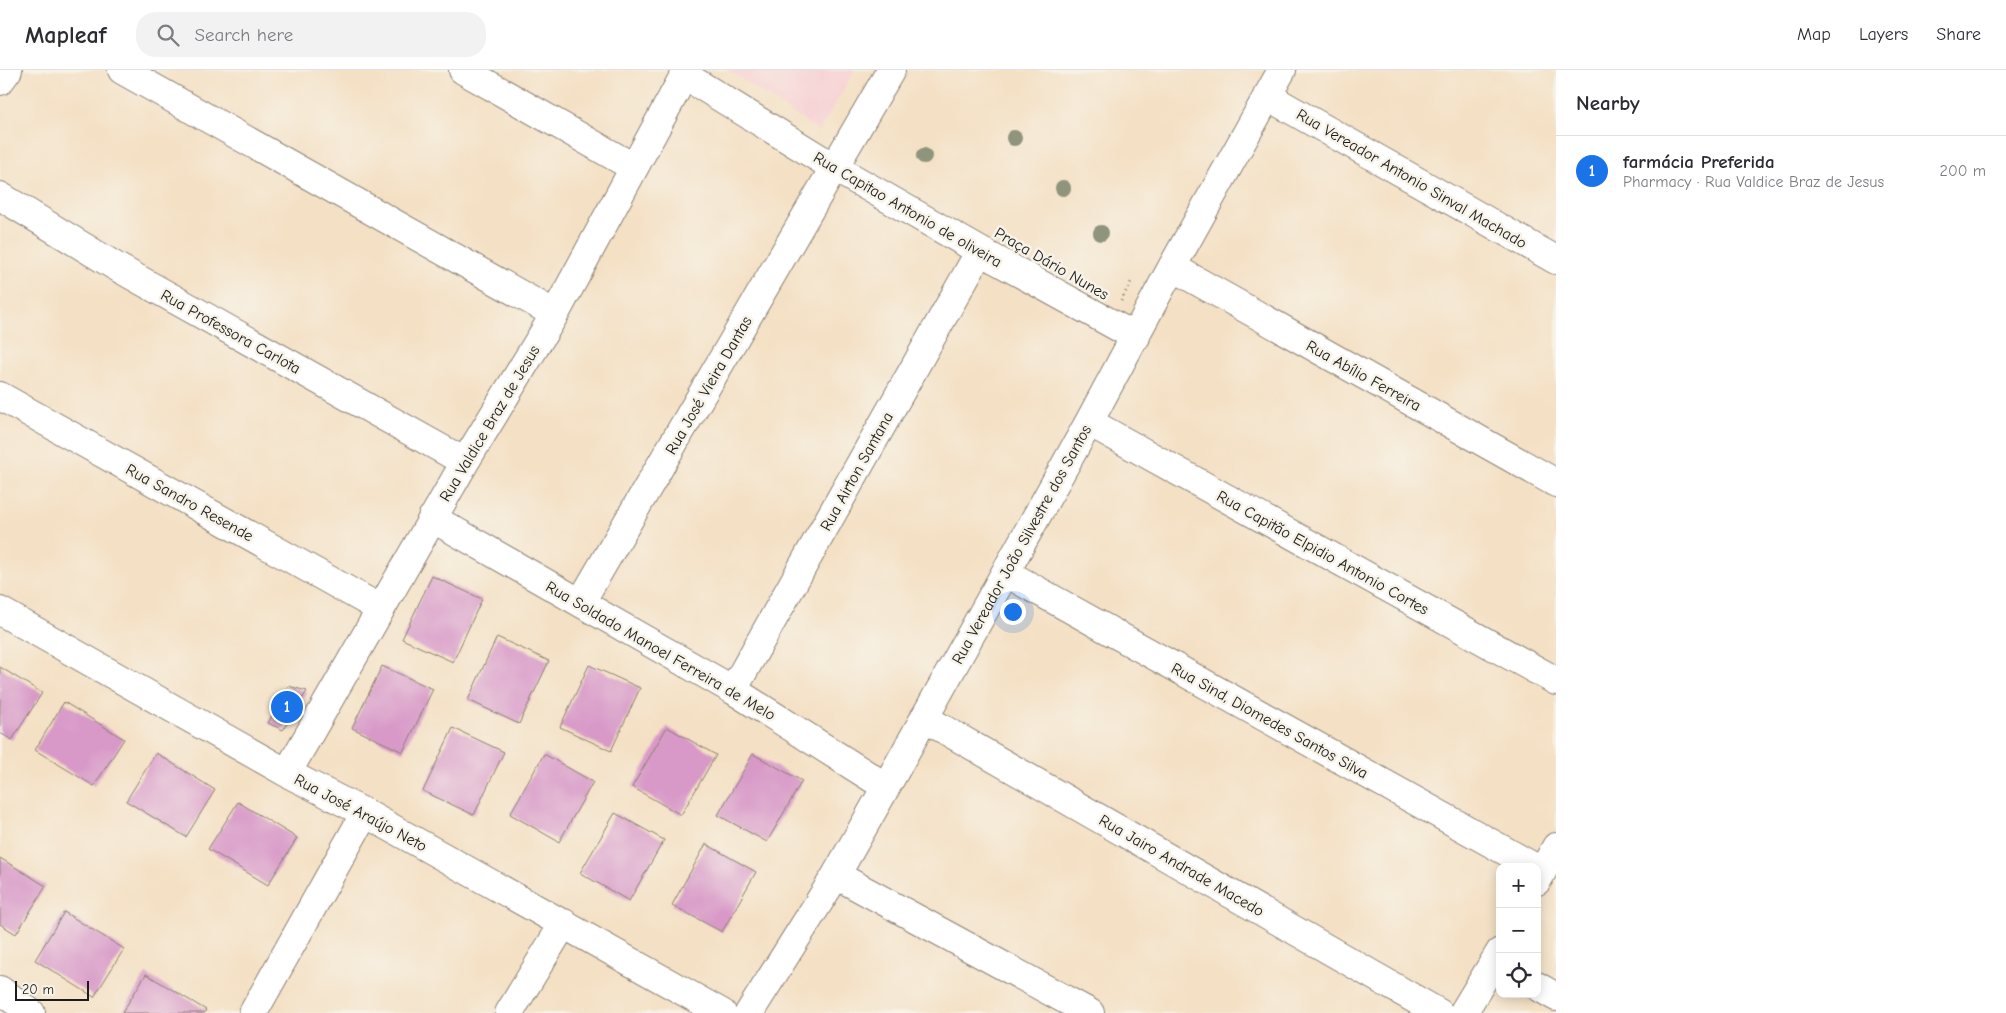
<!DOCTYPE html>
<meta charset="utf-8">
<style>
body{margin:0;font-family:"Comic Neue",sans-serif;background:#f2f2f3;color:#2b2b33}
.controls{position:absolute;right:15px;bottom:15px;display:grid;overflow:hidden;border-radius:10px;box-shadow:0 2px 12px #0003}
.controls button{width:45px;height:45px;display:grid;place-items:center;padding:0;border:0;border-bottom:1px solid #e1e1e2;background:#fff;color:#2b2b33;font:25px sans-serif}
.scale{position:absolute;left:15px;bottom:12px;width:74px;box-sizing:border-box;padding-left:5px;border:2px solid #1c1c1c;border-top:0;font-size:14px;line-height:18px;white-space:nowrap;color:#1c1c1c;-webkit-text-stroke:4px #f7f3e8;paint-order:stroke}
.you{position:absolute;left:1012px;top:541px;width:18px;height:18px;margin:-12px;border:4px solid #fff;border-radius:50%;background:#1a73e8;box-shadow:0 0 0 8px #1a73e833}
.badge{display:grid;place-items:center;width:32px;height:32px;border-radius:50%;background:#1a73e8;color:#fff;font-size:16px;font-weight:700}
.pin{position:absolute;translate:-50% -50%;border:2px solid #fff;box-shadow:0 1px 5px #0006}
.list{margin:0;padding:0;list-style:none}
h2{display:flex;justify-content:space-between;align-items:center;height:65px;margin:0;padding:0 20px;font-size:21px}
h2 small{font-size:16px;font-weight:400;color:#7c7c81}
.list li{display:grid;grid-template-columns:32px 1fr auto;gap:15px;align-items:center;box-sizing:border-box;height:70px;padding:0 20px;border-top:1px solid #e1e1e2}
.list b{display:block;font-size:19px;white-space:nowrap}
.list p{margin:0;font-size:16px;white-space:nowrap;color:#7c7c81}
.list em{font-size:16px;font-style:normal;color:#7c7c81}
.icon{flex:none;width:28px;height:28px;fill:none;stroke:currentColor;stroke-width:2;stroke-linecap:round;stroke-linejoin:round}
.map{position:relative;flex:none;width:1556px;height:943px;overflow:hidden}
header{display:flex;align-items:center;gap:30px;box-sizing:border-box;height:70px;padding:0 25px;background:#fff;border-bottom:1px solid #e1e1e2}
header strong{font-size:24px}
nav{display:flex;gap:28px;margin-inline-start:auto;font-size:18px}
.search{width:350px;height:45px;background:#f2f2f3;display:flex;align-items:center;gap:12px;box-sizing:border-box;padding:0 18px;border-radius:20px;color:#7c7c81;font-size:19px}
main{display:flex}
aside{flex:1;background:#fff}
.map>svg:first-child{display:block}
</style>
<header>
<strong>Mapleaf</strong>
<div class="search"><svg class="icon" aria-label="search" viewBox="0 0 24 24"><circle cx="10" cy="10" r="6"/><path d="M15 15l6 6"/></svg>Search here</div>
<nav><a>Map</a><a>Layers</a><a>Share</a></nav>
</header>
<main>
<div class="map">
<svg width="1556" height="943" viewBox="0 0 1556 943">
<rect width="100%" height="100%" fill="#f7f3e8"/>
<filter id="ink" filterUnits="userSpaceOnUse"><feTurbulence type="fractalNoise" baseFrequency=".02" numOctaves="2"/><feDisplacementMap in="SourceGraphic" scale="10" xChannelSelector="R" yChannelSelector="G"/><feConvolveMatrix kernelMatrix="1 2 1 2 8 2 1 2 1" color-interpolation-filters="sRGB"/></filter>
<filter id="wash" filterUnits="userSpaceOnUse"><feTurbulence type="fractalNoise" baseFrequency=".0096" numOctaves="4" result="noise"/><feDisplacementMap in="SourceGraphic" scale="20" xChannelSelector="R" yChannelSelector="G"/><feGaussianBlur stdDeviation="1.12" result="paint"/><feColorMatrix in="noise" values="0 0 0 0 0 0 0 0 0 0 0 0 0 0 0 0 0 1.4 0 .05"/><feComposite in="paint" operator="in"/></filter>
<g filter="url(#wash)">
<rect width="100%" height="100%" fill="#f4e0c4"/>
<!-- built -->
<path fill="#f7cfd3" d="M728 0H855L819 61Z"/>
<g id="blocks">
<!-- building -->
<path fill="#d899c8" d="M432 506 482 529 453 592 402 569Z
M497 567 549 591 519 654 468 630Z
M589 595 640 618 611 681 560 657Z
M382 596 433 619 403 682 352 658Z
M0 597 42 623 12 670 0 663Z
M288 616 307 621 283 660 268 653Z
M64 632 124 669 94 716 35 680Z
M667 657 716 685 681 745 632 717Z
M453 658 504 682 474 745 423 721Z
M156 683 215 720 186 767 126 731Z
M544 684 593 712 559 772 510 744Z
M753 684 802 711 767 772 718 745Z
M238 732 297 768 268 815 208 779Z
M615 743 664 770 629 831 580 803Z
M706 774 756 802 722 862 672 835Z
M0 788 46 816 16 864 0 854Z
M64 842 124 879 94 927 35 890Z
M146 904 206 940 204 943H122Z"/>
</g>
</g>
<g filter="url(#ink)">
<use href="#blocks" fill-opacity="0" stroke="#887e70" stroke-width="1"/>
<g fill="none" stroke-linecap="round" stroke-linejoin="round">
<!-- minor casing -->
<g stroke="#887e70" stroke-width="30">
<path id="minor" d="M122 0 555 244
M463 0 633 97
M684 5 835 98 980 181 1136 267
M0 11 8 0
M1267 26 1556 190
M0 126 115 196 465 392
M1172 197 1556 413
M0 326 381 539
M1089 352 1556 611
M432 448 733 620 886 717
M1006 503 1534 797
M581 532 891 0
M0 541 287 703 365 743 722 943
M733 620 980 181
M924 648 1439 943
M287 703 465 392 555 244 687 0
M836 805 1090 943
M1537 811 1556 777
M1537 916 1556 927
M0 920 31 943
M253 943 365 743
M509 943 564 853
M749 943 836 805 886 717 1089 352 1172 197 1282 0
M1463 943 1500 882"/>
</g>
<!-- path -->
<path stroke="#887e70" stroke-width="3" stroke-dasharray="1 4" stroke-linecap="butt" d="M1121 231 1131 212"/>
<!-- minor -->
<use href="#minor" stroke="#fff" stroke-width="28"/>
</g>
<!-- trees -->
<g fill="#8f947c">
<circle cx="1014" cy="68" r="8"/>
<circle cx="924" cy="86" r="8"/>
<circle cx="1063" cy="118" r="8"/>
<circle cx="1101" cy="163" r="8"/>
</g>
</g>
<g text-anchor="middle" stroke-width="5" stroke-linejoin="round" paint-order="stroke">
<!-- street labels -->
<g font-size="16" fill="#1c1c1c" stroke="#f7f3e8">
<text transform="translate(1412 108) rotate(30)" y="6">Rua Vereador Antonio Sinval Machado</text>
<text transform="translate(908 139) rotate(30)" y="6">Rua Capitao Antonio de oliveira</text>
<text transform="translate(1052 193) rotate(30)" y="6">Praça Dário Nunes</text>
<text transform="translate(231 261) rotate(29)" y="6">Rua Professora Carlota</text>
<text transform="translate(1364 305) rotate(29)" y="6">Rua Abílio Ferreira</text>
<text transform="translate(708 315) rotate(-60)" y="6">Rua José Vieira Dantas</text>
<text transform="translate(489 353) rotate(-59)" y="6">Rua Valdice Braz de Jesus</text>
<text transform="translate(856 401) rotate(-61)" y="6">Rua Airton Santana</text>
<text transform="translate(190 432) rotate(29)" y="6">Rua Sandro Resende</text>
<text transform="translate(1021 474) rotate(-61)" y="6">Rua Vereador João Silvestre dos Santos</text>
<text transform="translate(1323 482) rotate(29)" y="6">Rua Capitão Elpidio Antonio Cortes</text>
<text transform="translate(661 580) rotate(30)" y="6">Rua Soldado Manoel Ferreira de Melo</text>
<text transform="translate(1270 650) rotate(29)" y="6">Rua Sind, Diomedes Santos Silva</text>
<text transform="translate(361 742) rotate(28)" y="6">Rua José Araújo Neto</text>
<text transform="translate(1182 795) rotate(30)" y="6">Rua Jairo Andrade Macedo</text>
</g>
</g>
</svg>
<div class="controls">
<button>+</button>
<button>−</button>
<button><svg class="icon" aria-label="locate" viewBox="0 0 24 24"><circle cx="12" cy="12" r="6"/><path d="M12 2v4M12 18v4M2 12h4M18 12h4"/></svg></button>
</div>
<div class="scale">20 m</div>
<div class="you"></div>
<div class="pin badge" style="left:287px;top:637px">1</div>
</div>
<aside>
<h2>Nearby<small></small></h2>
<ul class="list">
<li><span class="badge">1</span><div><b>farmácia Preferida</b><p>Pharmacy · Rua Valdice Braz de Jesus</p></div><em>200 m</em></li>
</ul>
</aside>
</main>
